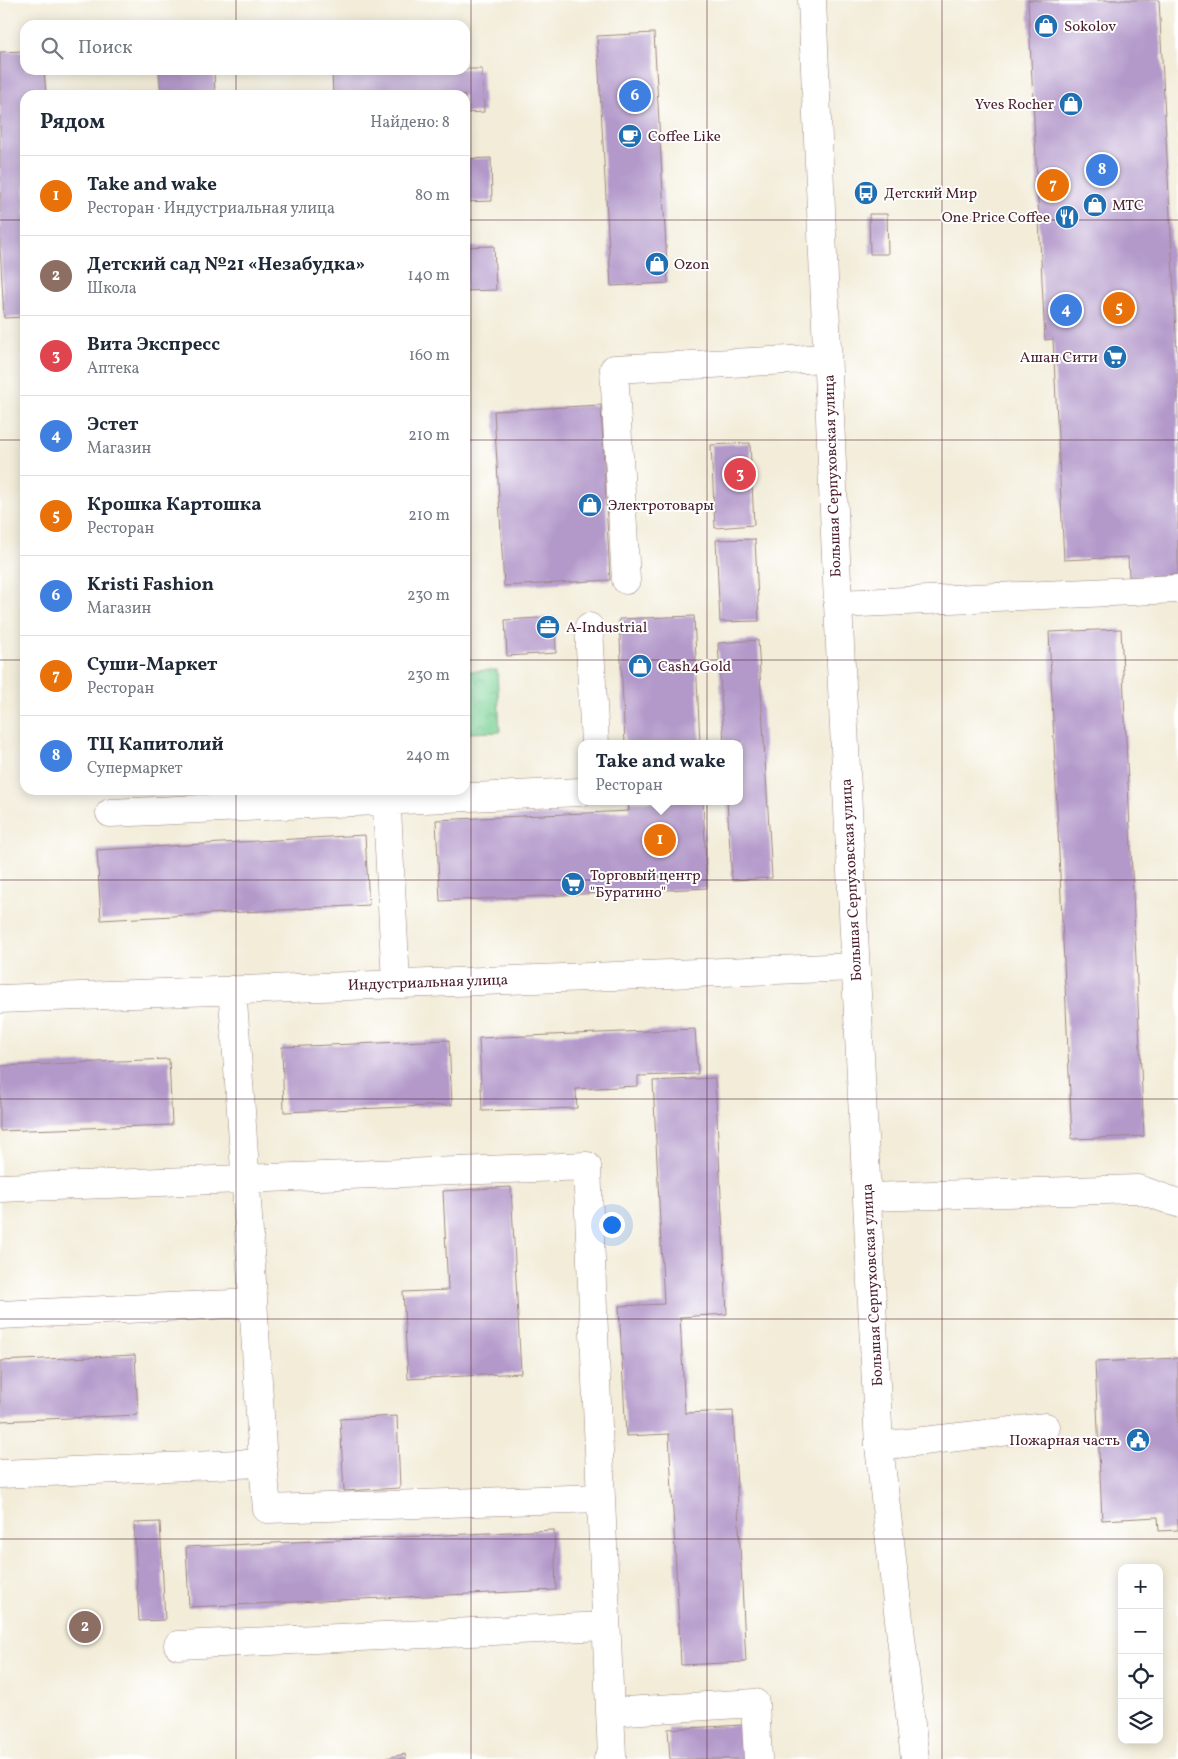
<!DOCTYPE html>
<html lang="ru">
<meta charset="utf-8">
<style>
body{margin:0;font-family:Vollkorn,serif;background:#f2f2f3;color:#1f2937}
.controls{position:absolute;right:15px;bottom:15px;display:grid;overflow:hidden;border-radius:10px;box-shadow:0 2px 12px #0003}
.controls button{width:45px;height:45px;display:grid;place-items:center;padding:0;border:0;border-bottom:1px solid #e0e1e3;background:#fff;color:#1f2937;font:25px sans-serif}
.you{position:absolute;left:611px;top:1224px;width:18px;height:18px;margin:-12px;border:4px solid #fff;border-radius:50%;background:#1a73e8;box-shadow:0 0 0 8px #1a73e833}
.badge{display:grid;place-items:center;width:32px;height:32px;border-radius:50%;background:#1f6fb2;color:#fff;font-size:16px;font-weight:700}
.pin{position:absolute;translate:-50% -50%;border:2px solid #fff;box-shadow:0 1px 5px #0006}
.popup{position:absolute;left:578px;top:740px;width:165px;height:65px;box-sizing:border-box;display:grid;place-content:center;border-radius:10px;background:#fff;filter:drop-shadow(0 1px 4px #0005);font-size:16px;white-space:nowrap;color:#747a83}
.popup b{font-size:19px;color:#1f2937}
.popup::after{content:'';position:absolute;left:50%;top:100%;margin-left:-10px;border:10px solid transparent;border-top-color:#fff}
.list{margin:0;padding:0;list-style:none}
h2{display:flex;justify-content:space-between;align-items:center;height:65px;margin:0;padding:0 20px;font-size:21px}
h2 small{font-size:16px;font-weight:400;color:#747a83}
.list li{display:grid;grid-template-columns:32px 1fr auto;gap:15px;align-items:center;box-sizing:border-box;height:80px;padding:0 20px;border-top:1px solid #e0e1e3}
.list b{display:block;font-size:19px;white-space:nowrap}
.list p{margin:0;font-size:16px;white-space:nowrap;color:#747a83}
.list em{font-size:16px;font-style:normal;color:#747a83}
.icon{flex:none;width:28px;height:28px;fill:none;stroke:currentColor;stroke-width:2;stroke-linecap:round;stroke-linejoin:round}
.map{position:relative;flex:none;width:1178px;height:1759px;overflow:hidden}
.search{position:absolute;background:#fff;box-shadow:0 2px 12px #0003;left:20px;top:20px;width:450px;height:55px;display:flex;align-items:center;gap:12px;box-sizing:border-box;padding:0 18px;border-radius:15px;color:#747a83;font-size:19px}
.panel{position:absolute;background:#fff;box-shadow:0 2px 12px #0003;left:20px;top:90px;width:450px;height:705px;border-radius:15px}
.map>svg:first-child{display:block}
</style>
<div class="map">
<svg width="1178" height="1759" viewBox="0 0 1178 1759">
<defs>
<pattern id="park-crowns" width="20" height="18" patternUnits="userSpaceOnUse" patternTransform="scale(1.25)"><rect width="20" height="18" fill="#7bd296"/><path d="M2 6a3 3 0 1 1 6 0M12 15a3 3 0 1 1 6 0" fill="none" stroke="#6cb481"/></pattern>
</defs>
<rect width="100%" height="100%" fill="#fff"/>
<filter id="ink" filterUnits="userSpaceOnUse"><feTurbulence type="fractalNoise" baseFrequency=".02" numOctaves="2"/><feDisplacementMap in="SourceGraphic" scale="10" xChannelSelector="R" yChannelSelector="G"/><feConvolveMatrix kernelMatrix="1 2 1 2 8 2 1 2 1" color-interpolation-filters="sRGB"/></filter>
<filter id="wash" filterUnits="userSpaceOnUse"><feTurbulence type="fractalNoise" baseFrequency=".0096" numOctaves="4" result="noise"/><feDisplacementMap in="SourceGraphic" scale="20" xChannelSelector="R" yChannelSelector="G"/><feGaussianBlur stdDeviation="1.12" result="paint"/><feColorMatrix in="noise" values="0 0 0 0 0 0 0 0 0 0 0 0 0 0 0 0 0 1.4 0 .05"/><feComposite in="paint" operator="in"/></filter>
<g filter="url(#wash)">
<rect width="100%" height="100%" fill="#f2ecd8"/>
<!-- park -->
<path fill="url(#park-crowns)" stroke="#627860" d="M497 670 500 732 465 733V671Z"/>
<g id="blocks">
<!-- building -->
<path fill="#b399ca" d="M1028 0H1159L1178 372V574L1129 577 1128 557 1064 560 1053 339 1045 340Z
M654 33 668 283 611 286 597 36Z
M25 51V70H44L46 95H25V317L4 318 0 247V52Z
M465 69H482L484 112 465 113V95H333L332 72Z
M159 70H214L215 95H161Z
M491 158 492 201 465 202V159Z
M869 214H887L888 254H870Z
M494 246 496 290 465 291V247Z
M601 405 610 580 504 586 494 411Z
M750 443 754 525 715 528 711 445Z
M755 539 759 621 720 622 716 540Z
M694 616 700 744H625L619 619Z
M555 617 556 653 507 656 505 620Z
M1121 629 1144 1136 1072 1139 1049 632Z
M758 640 772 878 732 880 727 801H739V744H724L718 643Z
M628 801H703L707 888 440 901 436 820 629 811Z
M365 835 369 905 101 920 97 850Z
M695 1029 698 1074 638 1076V1086L576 1089 577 1108 482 1111 479 1038Z
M449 1040 452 1105 284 1112 282 1047Z
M169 1059 172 1125 0 1131V1066Z
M715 1078 727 1314 680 1317 685 1413 733 1411 746 1662 681 1665 669 1434 626 1436 619 1306 664 1304 653 1081Z
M511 1187 521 1373 408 1379 403 1292 448 1290 443 1191Z
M135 1355 138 1415 0 1421V1361Z
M1178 1358V1530L1159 1531 1158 1517 1102 1520 1095 1362Z
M397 1416 400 1488 344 1491 340 1419Z
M160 1522 165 1620 139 1621 134 1523Z
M554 1530 556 1590 189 1607 186 1547Z
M744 1725 747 1759H670L668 1729Z
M405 1754 406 1759H386V1758Z"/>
</g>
</g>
<g filter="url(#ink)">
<use href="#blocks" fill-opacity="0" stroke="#9e8682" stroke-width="1"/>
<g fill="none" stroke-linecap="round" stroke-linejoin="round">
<!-- minor casing -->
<g stroke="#9e8682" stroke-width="29">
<path id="minor" d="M626 580 614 369 827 358
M838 604 1178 589
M589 627 595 744
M386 790 396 983
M110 813 581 792
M0 999 855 967
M0 1188 587 1166 601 1498 267 1509 263 1463C253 1305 245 1147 232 990
M868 1197 1138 1189 1178 1203
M0 1315 253 1303
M879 1446 1046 1427
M0 1474 263 1463
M601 1498 612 1757 608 1759
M178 1645 606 1626
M610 1712 755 1703 758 1759"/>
</g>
<!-- major casing -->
<g stroke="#9e8682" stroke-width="29">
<path id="major" d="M812 0 838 604 879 1446 915 1759"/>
</g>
<!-- minor -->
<use href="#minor" stroke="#fff" stroke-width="28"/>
<!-- major -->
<use href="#major" stroke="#fff" stroke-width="28"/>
</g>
</g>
<!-- grid -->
<path fill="none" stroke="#4a1f2b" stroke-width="1" stroke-opacity="0.55" d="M236 0V25M471 0V1759M707 0V1759M942 0V1759M236 70V95M0 220H25M465 220H1178M0 440H25M465 440H1178M0 660H25M465 660H1178M236 790V1759M0 880H1178M0 1099H1178M0 1319H1178M0 1539H1178"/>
<!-- icons -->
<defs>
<g id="shop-disc" transform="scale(1.25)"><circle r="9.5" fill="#1f6fb2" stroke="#fff"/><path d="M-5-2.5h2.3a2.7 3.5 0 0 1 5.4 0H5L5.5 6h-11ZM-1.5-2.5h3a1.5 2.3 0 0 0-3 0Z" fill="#fff"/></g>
<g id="cafe-disc" transform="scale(1.25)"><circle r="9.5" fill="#1f6fb2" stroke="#fff"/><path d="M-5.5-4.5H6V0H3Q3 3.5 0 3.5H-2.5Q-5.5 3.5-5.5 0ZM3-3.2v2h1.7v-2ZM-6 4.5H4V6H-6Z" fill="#fff"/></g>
<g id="bus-disc" transform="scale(1.25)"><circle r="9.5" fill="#1f6fb2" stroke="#fff"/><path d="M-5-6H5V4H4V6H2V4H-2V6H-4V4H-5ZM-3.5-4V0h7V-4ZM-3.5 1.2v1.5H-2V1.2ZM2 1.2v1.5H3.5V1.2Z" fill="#fff"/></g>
<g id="restaurant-disc" transform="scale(1.25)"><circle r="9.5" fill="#1f6fb2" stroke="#fff"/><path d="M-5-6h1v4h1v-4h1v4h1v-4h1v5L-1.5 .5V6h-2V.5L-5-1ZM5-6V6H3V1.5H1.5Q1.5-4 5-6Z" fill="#fff"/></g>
<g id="supermarket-disc" transform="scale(1.25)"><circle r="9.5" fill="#1f6fb2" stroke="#fff"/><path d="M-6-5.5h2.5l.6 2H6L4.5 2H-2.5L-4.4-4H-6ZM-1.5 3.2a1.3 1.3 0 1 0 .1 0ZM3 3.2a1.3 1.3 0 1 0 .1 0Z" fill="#fff"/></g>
<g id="office-disc" transform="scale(1.25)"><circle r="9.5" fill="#1f6fb2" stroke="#fff"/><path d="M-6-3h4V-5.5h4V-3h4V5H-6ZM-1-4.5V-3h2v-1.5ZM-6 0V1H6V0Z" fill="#fff"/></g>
<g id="civic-disc" transform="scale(1.25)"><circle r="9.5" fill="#1f6fb2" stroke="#fff"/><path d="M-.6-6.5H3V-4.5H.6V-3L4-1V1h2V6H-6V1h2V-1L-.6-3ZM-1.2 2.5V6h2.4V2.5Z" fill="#fff"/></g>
</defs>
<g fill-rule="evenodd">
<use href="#shop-disc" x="1046" y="26"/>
<use href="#shop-disc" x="1071" y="104"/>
<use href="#cafe-disc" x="630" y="136"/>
<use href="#bus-disc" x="866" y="193"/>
<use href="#shop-disc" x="1095" y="205"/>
<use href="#restaurant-disc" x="1067" y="217"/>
<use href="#shop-disc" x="657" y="264"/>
<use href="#supermarket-disc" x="1115" y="357"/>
<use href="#shop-disc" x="590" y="505"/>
<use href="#office-disc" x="548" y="627"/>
<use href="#shop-disc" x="640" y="666"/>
<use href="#supermarket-disc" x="573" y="884"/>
<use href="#civic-disc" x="1138" y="1440"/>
</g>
<g text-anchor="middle" stroke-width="4" stroke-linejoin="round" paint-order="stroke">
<!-- poi labels -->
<g font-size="15" fill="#4a1f2b" stroke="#fff" text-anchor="start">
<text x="1064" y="31">Sokolov</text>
<text x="1054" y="109" text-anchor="end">Yves Rocher</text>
<text x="648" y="141">Coffee Like</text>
<text x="884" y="198">Детский Мир</text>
<text x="1112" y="210">МТС</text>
<text x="1050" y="222" text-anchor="end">One Price Coffee</text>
<text x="674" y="269">Ozon</text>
<text x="1098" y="362" text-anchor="end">Ашан Сити</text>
<text x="608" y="510">Электротовары</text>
<text x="566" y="632">A-Industrial</text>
<text x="658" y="671">Cash4Gold</text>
<text x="590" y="880">Торговый центр<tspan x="590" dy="17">"Буратино"</tspan></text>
<text x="1120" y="1445" text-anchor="end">Пожарная часть</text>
</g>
<!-- street labels -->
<g font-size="15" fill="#4a1f2b" stroke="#fff">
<text transform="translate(832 476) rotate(-92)" y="5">Большая Серпуховская улица</text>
<text transform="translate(851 880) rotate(-93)" y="5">Большая Серпуховская улица</text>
<text transform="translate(428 982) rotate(-2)" y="5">Индустриальная улица</text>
<text transform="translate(872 1285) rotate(-93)" y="5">Большая Серпуховская улица</text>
</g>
</g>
</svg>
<div class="controls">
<button>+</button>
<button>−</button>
<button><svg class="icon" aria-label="locate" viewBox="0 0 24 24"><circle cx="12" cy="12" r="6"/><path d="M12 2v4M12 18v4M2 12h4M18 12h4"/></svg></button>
<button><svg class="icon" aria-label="layers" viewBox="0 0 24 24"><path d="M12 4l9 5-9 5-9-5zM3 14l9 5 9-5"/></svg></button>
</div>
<div class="you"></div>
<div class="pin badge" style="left:660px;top:840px;background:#e8710a">1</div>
<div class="popup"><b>Take and wake</b>Ресторан</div>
<div class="pin badge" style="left:85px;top:1627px;background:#8d6e63">2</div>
<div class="pin badge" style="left:740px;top:474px;background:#e0444e">3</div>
<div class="pin badge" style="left:1066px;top:310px;background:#3f7fe0">4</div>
<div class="pin badge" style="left:1119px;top:308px;background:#e8710a">5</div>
<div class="pin badge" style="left:635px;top:96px;background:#3f7fe0">6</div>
<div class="pin badge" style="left:1053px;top:185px;background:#e8710a">7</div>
<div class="pin badge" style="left:1102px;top:170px;background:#3f7fe0">8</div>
<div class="search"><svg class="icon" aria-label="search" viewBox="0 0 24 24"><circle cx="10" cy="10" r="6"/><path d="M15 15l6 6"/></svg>Поиск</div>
<section class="panel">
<h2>Рядом<small>Найдено: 8</small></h2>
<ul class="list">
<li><span class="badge" style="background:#e8710a">1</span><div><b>Take and wake</b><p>Ресторан · Индустриальная улица</p></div><em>80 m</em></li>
<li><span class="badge" style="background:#8d6e63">2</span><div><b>Детский сад №21 «Незабудка»</b><p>Школа</p></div><em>140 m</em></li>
<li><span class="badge" style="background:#e0444e">3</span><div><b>Вита Экспресс</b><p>Аптека</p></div><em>160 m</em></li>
<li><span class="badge" style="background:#3f7fe0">4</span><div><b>Эстет</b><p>Магазин</p></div><em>210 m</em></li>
<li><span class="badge" style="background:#e8710a">5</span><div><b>Крошка Картошка</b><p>Ресторан</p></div><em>210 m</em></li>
<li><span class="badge" style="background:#3f7fe0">6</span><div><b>Kristi Fashion</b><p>Магазин</p></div><em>230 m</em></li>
<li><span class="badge" style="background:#e8710a">7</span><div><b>Суши-Маркет</b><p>Ресторан</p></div><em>230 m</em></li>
<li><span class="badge" style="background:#3f7fe0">8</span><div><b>ТЦ Капитолий</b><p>Супермаркет</p></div><em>240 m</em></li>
</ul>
</section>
</div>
